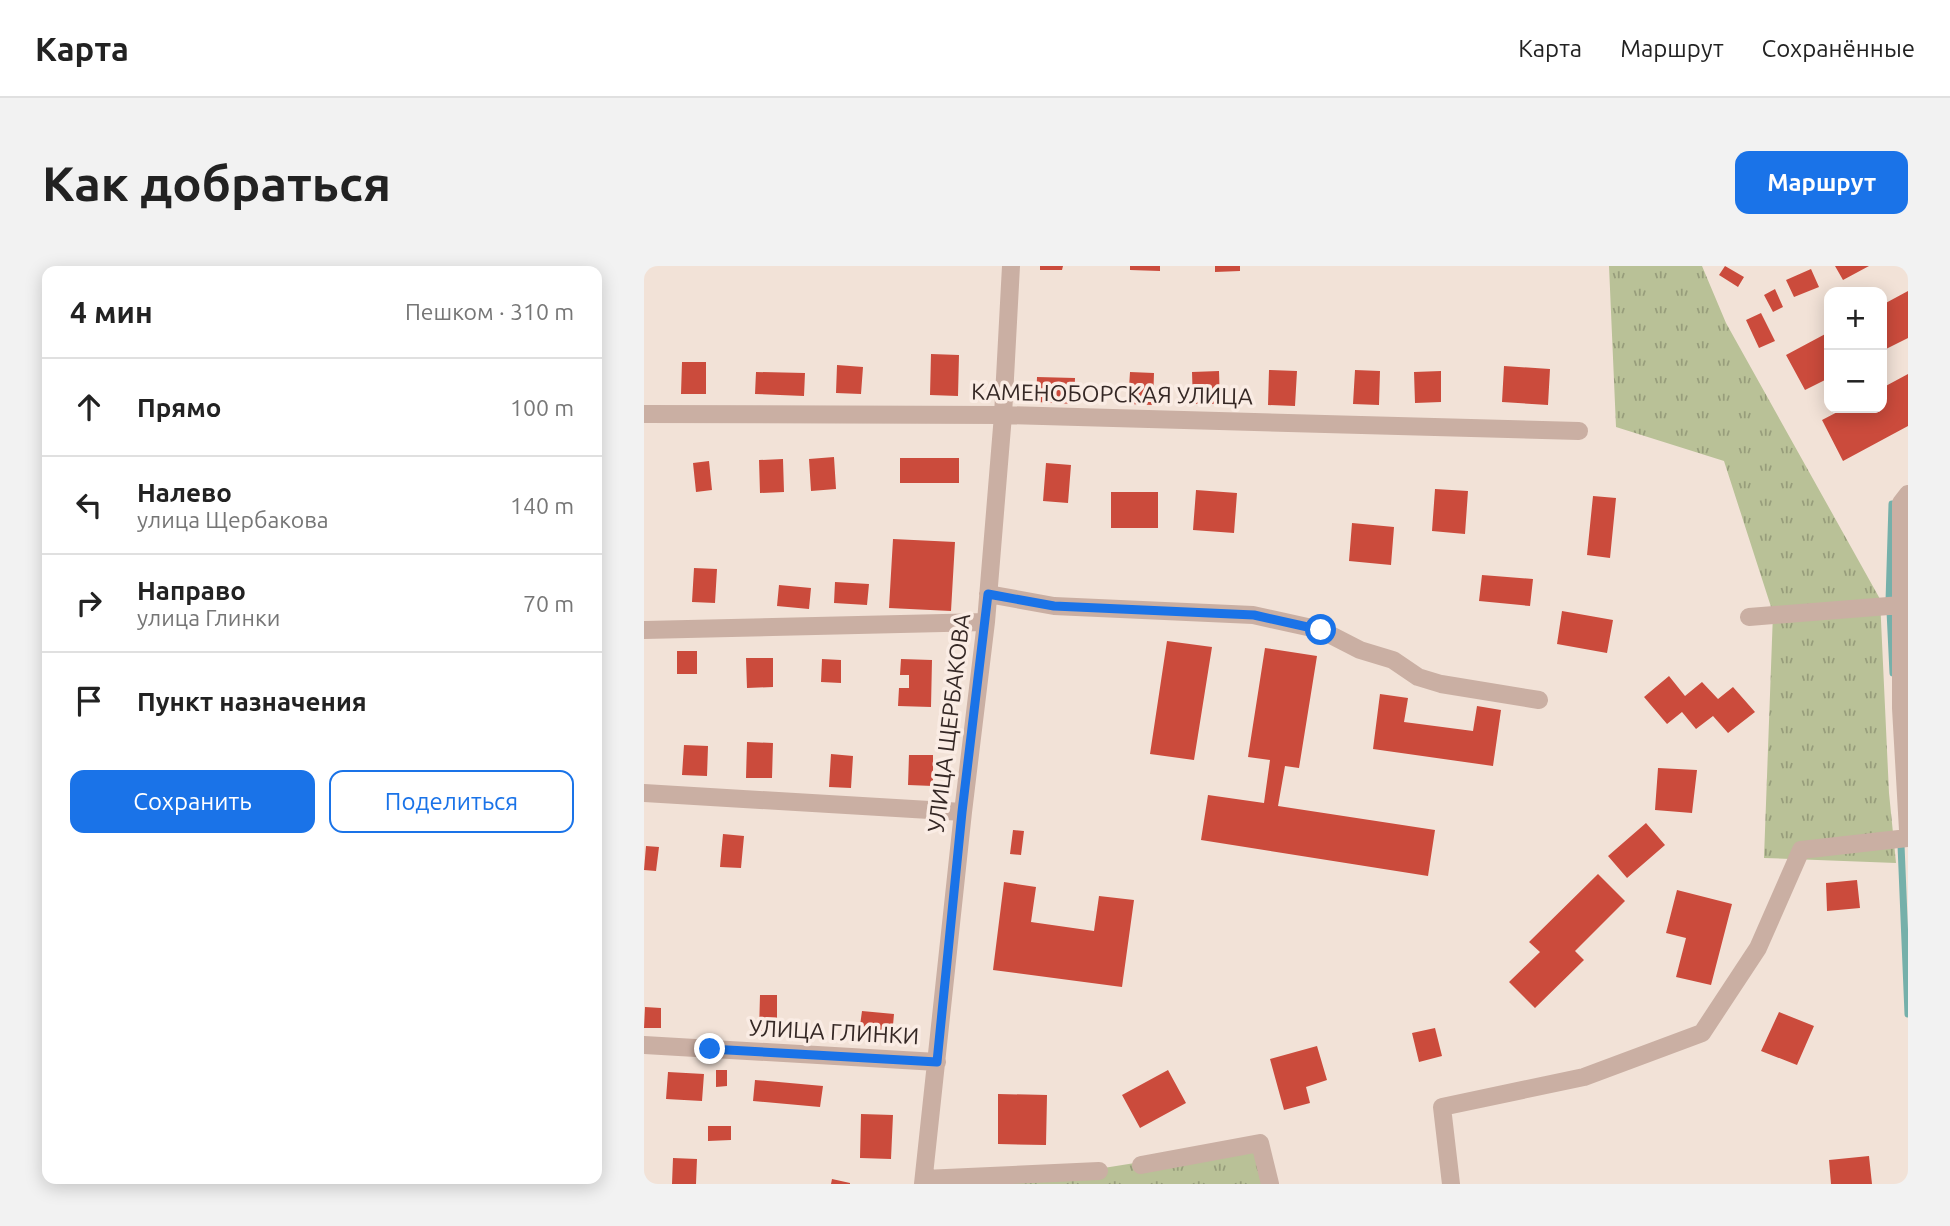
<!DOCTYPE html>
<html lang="ru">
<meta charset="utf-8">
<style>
body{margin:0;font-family:Ubuntu,sans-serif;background:#f2f2f2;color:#222}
.controls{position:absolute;right:21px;top:21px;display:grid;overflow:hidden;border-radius:14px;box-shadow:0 4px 18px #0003}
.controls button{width:63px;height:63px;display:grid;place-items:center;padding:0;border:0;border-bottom:2px solid #e0e0e0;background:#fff;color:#222;font:35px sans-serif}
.stop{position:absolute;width:21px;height:21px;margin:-16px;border:5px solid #1a73e8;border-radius:50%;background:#fff}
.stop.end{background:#1a73e8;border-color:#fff;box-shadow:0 2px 7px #0008}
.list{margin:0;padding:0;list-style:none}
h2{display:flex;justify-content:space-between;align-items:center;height:91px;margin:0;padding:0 28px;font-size:30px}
h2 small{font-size:23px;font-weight:400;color:#767676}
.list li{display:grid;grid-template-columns:46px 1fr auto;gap:21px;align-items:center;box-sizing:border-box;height:98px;padding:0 28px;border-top:2px solid #e0e0e0}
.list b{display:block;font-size:26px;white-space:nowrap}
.list p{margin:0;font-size:23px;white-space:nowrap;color:#767676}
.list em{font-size:23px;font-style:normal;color:#767676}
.actions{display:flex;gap:14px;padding:21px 28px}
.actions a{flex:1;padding:16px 0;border:2px solid #1a73e8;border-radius:14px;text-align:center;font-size:24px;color:#1a73e8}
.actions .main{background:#1a73e8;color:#fff}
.icon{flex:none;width:38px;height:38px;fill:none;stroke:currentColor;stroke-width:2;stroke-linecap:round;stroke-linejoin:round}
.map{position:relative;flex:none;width:1264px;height:918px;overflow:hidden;border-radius:14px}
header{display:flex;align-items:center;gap:42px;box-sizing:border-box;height:98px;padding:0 35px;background:#fff;border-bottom:2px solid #e0e0e0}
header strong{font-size:33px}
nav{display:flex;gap:38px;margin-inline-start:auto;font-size:24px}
.intro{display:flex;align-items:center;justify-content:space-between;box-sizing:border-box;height:168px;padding:0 42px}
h1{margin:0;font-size:49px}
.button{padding:18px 32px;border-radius:14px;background:#1a73e8;color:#fff;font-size:24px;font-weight:700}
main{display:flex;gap:42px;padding:0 42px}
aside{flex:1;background:#fff;border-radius:14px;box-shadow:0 4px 18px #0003}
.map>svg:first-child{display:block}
</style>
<header>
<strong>Карта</strong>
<nav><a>Карта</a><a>Маршрут</a><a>Сохранённые</a></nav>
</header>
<div class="intro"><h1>Как добраться</h1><a class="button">Маршрут</a></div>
<main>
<aside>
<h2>4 мин<small>Пешком · 310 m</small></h2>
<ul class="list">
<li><svg class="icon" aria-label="ahead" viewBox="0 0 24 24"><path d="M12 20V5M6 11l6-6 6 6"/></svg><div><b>Прямо</b></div><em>100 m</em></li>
<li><svg class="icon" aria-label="left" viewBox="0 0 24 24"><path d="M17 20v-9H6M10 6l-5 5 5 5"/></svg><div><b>Налево</b><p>улица Щербакова</p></div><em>140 m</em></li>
<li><svg class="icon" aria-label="right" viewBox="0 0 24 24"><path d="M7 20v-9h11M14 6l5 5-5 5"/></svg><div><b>Направо</b><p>улица Глинки</p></div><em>70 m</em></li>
<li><svg class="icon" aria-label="arrive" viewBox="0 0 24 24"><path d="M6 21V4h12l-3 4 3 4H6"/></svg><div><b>Пункт назначения</b></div></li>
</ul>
<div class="actions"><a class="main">Сохранить</a><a>Поделиться</a></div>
</aside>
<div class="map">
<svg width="1264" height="918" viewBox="0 0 1264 918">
<defs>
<pattern id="grass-tufts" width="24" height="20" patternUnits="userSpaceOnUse" patternTransform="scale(1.75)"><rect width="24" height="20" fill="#b9c197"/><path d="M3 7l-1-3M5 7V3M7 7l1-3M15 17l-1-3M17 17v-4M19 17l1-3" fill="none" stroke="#979d7b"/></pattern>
</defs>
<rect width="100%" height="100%" fill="#f2e2d7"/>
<!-- grass -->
<path fill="url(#grass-tufts)" d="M965 0H1058L1082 57 1236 333 1245 527 1252 597 1120 592 1129 347 1080 195 972 161Z
M616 877 624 918H359Z"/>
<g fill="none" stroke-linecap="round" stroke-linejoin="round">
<!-- stream -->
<path stroke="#75b0aa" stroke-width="7" d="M1245 335 1248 238
M1246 345 1249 407
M1257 579 1264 748"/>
</g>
<!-- building -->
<path fill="#cb4b3c" d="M396 0H419L418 4H396Z
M486 0H516V5L486 4Z
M571 0H596V5L571 6Z
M1081 0 1100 11 1094 21 1075 9Z
M1191 0H1225L1199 14Z
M1167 3 1175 21 1150 31 1142 14Z
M1131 23 1139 41 1129 46 1120 29Z
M1264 25V72L1238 85V39Z
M1117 47 1131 75 1115 82 1102 54Z
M1185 66V112L1161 124 1142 89Z
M287 88 315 89 314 130 286 129Z
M38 96H62V128H37Z
M193 99 219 101 217 128 192 127Z
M860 100 906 103 904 139 858 136Z
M625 104 653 105 651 140 624 139Z
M711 104 736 105 735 139 709 138Z
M575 105 576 138H549L548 106Z
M797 105V136L771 137 770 106Z
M112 106 161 107 160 130 111 128Z
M486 106 510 107 509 139 484 138Z
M1264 108V160L1199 195 1178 154 1201 142H1238V122Z
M393 111 431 112 430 138 392 136Z
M190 191 192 223 167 225 165 193Z
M256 192H315V217H256Z
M139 193 140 226 116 227 115 194Z
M65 195 68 224 52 226 49 197Z
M402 197 427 199 424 237 399 235Z
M791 223 824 225 821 268 788 265Z
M552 224 593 227 590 267 549 264Z
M467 226H514V262H467Z
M949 230 972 232 966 292 943 289Z
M708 257 750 261 747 299 705 295Z
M249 273 311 276 307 345 245 342Z
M50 302 73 303 71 337 48 336Z
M838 309 889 313 886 340 835 335Z
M191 316 225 318 223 339 190 337Z
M135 319 167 322 165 343 133 340Z
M918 345 969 354 963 387 913 378Z
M523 375 568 381 550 494 506 488Z
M621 382 673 390 655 502 641 500 634 540 791 564 784 610 557 574 564 529 620 537 626 494 604 491Z
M33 385H53V408H33Z
M102 392H129V421L103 422Z
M178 393 197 394V417L177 416Z
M257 393 288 394 287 441 254 440 255 422H265V409H256Z
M1025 410 1041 430 1058 416 1074 433 1089 421 1111 446 1084 467 1069 450 1052 463 1038 446 1023 458 1000 431Z
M736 428 764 432 760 456 829 465 833 440 857 444 849 500 729 483Z
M103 476 129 477 128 512H102Z
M40 479 64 480 63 510 38 509Z
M187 488 209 490 207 522 185 521Z
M265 489H289V520L264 519Z
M1014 502 1053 504 1048 547 1011 544Z
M1002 557 1021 579 983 612 964 590Z
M369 564 380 565 377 589 366 588Z
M79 568 100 570 97 602 76 601Z
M2 580 15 581 12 605 0 604Z
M954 608 981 635 931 685 940 694 891 742 865 716 896 686 885 676Z
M1213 614 1216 642 1183 645 1182 617Z
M360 616 392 621 387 656 450 665 455 630 490 634 478 721 349 704Z
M1033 624 1088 638 1067 719 1032 711 1042 672 1022 667Z
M116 729H133V765H115Z
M1 741 17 742V762H0Z
M218 745 250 748 248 770 215 767Z
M1135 746 1170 760 1153 799 1117 785Z
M791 762 798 790 775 796 768 767Z
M673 780 683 814 662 821 666 837 640 844 626 793Z
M72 804H83V820L72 821Z
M524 804 542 837 496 862 478 829Z
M24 806 60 808 58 835 22 833Z
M111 814 179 820 176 841 109 835Z
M354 828 403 829 402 879 354 878Z
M217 848 249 849 247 893 216 892Z
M64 860H87V874L64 875Z
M1225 890 1228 918H1187L1185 894Z
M29 892 53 893 52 918H28Z
M188 913 206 917V918H187Z"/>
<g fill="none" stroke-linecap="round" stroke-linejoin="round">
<!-- minor -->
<path stroke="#caafa3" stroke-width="18" d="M0 148 359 149 935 165
M1264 228 1257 237V442L1264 564
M344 328 410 340 609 349 677 364 716 384 749 394 774 411 797 418 895 434
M1105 351 1257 339
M0 364 342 356
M0 527 319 546
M0 779 293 796
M497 899 616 877 626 918
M280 913 455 905
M279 918 319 546 342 356 359 149 367 0
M807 918 798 841 940 811 1058 767 1114 682 1157 584 1264 572"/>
</g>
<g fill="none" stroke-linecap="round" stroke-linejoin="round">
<!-- route -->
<path stroke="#1a73e8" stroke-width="9" d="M66 783 293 796 318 546 344 328 410 340 610 349 677 364"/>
</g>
<g text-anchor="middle" stroke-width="7" stroke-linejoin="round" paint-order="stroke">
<!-- street labels -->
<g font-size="23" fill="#352825" stroke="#faece4">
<text transform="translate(468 128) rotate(1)" y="8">КАМЕНОБОРСКАЯ УЛИЦА</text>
<text transform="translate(305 457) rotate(-83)" y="8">УЛИЦА ЩЕРБАКОВА</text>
<text transform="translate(190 766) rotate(3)" y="8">УЛИЦА ГЛИНКИ</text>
</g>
</g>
</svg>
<div class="controls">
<button>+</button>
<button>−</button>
</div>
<div class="stop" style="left:677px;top:364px"></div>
<div class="stop end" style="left:66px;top:783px"></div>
</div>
</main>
